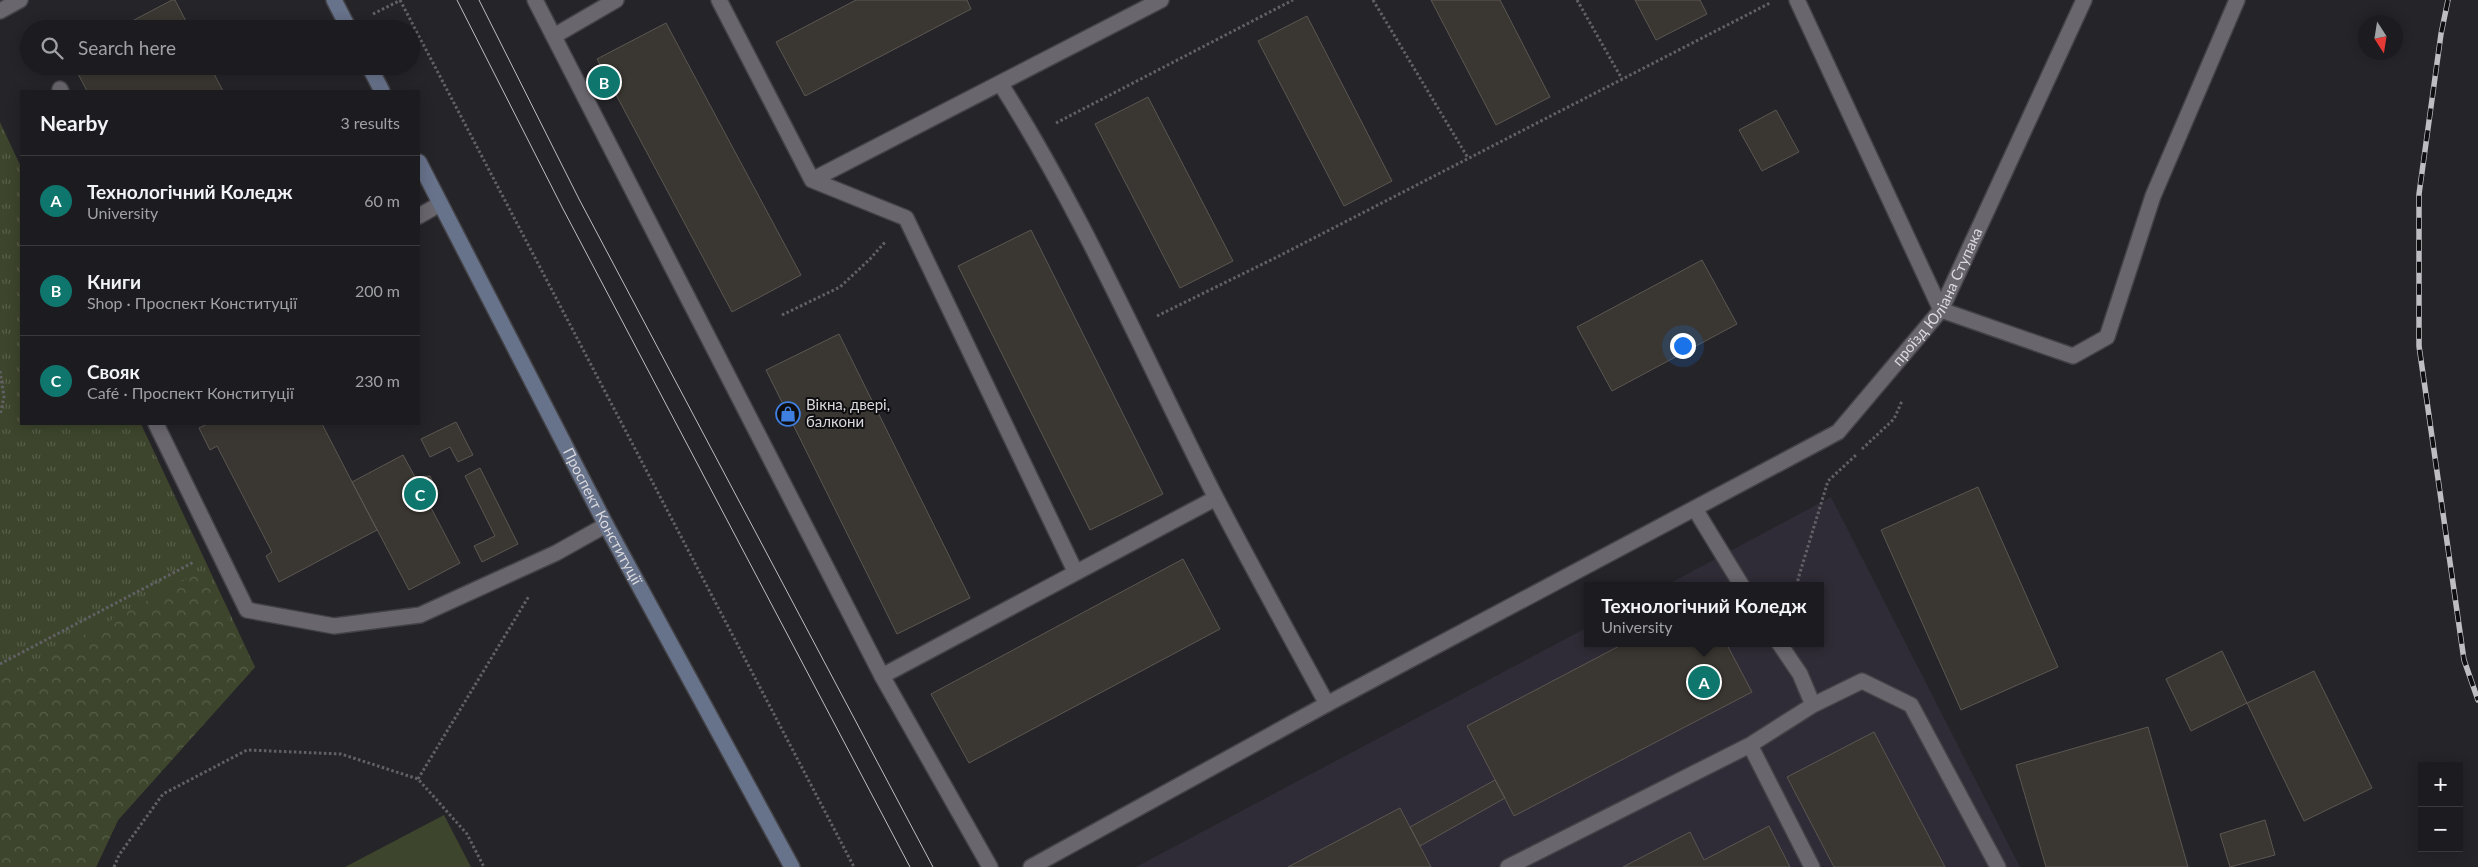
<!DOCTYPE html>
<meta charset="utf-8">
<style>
body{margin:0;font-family:Lato,sans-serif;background:#252428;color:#f1f3f6}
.controls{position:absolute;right:15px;bottom:15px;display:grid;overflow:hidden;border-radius:0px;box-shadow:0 2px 12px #0003}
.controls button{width:45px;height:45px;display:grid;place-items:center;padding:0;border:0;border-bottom:1px solid #3a393d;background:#1c1b1f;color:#f1f3f6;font:25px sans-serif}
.compass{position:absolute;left:2358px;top:15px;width:45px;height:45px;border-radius:50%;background:#1c1b1f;box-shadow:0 2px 12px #0003;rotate:168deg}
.you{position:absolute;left:1682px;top:345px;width:18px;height:18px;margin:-12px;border:4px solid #fff;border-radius:50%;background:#1a73e8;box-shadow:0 0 0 8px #1a73e833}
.badge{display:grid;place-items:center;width:32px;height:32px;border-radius:50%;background:#0f766e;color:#fff;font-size:16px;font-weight:700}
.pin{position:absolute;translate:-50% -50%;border:2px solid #fff;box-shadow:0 1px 5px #0006}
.popup{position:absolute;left:1584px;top:582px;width:240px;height:65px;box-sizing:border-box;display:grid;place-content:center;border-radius:0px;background:#1c1b1f;filter:drop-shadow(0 1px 4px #0005);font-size:16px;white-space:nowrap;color:#a0a1a4}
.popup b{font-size:19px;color:#f1f3f6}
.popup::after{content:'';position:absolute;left:50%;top:100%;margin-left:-10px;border:10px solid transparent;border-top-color:#1c1b1f}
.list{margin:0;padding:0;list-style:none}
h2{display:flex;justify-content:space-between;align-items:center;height:65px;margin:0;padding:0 20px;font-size:21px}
h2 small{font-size:16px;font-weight:400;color:#a0a1a4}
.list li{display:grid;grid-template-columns:32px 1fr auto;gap:15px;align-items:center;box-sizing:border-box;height:90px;padding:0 20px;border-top:1px solid #3a393d}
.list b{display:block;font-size:19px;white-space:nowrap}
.list p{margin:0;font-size:16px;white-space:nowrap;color:#a0a1a4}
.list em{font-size:16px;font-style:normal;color:#a0a1a4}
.icon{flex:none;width:28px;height:28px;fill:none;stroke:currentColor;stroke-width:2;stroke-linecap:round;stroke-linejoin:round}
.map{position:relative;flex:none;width:2478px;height:867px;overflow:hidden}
.search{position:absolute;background:#1c1b1f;box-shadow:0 2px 12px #0003;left:20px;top:20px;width:400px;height:55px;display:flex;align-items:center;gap:12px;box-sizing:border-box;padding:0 18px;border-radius:28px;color:#a0a1a4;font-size:19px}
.panel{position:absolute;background:#1c1b1f;box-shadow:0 2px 12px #0003;left:20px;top:90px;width:400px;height:335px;border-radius:0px}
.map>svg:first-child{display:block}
</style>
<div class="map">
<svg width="2478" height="867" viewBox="0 0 2478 867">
<defs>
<pattern id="grass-tufts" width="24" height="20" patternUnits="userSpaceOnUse" patternTransform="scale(1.25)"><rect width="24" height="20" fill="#3d452c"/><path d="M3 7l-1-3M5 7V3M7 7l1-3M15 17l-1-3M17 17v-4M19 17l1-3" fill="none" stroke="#585f4a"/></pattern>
<pattern id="forest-crowns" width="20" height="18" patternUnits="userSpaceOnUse" patternTransform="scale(1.25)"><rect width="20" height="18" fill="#3d452c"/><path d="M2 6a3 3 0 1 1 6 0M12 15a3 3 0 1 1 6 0" fill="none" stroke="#585f4a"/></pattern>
</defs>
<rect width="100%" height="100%" fill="#252429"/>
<!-- built -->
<path fill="#2f2c37" d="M1831 497 2020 867H1136L1588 627V643H1820V586H1665Z"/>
<!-- grass -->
<path fill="url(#grass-tufts)" d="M0 122 21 167V424H141L255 667 118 820 96 867H0Z"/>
<!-- forest -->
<path fill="url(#forest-crowns)" d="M202 571 255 667 118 820 96 867H0V680Z"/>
<!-- pitch -->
<path fill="#3d452c" d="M444 815 471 867H345Z"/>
<!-- building -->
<path fill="#3a3631" stroke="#5c5752" d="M172 0H175L190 29H117Z
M856 0H967L971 9 805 96 776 42Z
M1431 0H1500L1550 97 1496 125Z
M1635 0H1700L1707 14 1656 40Z
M1307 16 1392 181 1344 206 1258 41Z
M666 23 801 275 732 312 597 59Z
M74 66H210L223 91H87Z
M1148 97 1233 261 1180 288 1095 124Z
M1776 110 1799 152 1762 171 1739 130Z
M1031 230 1163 494 1090 530 958 266Z
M1702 260 1737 324 1612 391 1577 327Z
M839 334 970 598 897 634 766 370Z
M456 422 473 455 458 462 450 447 430 457 421 439Z
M207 424H322L377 530 279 582 266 556 272 552 217 446 210 450 199 428Z
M403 455 415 477 430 476 438 493 429 504 460 563 409 590 352 482Z
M480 468 518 544 482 562 474 546 495 536 465 476Z
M1978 487 2058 667 1961 710 1881 530Z
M1183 559 1220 629 969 763 931 694Z
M1625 643H1726L1752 692 1514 816 1467 726Z
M2222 651 2247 703 2191 731 2166 679Z
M2314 671 2372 788 2304 821 2247 703Z
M2148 727 2188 867H2046L2016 765Z
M1874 732 1945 867H1834L1787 777Z
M1495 780 1505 798 1420 846 1410 827Z
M1400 808 1431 867H1288Z
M2265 820 2275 855 2230 867 2220 834Z
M1769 826 1790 867H1623L1690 832 1704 860Z"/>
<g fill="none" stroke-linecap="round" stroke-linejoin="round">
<!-- lane casing -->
<g stroke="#434246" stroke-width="18">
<path id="lane" d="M719 0 812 180 1161 0
M1797 0 1941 310 2073 356 2107 337 2153 196 2237 0
M554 36 616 0
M1000 83C1084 215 1145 359 1216 498 1252 567 1290 636 1327 704
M60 89 61 91
M812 180 906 218 1075 571
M419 216 440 204
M156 424 247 610 334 626 420 615 556 553 606 525
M1695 509 1742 586
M882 676 1216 498
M1813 705 1862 681 1911 705 1998 867
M1750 745 1812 867
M1508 867 1750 745 1813 705 1800 674 1779 643"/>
</g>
<!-- street casing -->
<g stroke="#434246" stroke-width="18">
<g id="street">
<path d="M535 0 882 676 990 867"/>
<path d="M0 11 20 0"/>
<path id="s1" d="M1031 867 1327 704 1838 432 1941 310 2084 0"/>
</g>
</g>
<!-- secondary casing -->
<g stroke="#434246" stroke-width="18">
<g id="secondary">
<path d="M334 0 349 29"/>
<path d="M369 66 382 91"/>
<path id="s2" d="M419 162 606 525 792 867"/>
</g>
</g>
<!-- path -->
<path stroke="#626166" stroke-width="3" stroke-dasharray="2.5 2.5" stroke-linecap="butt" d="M400 0 854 867
M1373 0 1468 158
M1577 0 1622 79
M373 14 401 0
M1056 123 1293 0
M782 315 840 287 870 259 886 241
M1157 316 1277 257 1770 3
M0 371 4 397 0 415
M1862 449 1894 419 1902 401
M1799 586 1798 579 1828 481 1856 455
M0 664 194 562
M418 779 529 596
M114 867 119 855 163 794 247 750 341 754 418 779 467 834 484 867"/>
<!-- lane -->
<use href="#lane" stroke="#69676d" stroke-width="15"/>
<!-- street -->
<use href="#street" stroke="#69676d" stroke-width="15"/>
<!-- secondary -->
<use href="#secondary" stroke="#67728b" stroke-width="15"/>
<!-- tram -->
<path stroke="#bebdc2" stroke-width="1" d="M457 0 562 207 910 867
M479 0 579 199 933 867"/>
<!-- rail casing -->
<g stroke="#bebdc2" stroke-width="5.5">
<path id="rail" d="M2448 0 2441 34 2419 194V346L2464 660 2478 700"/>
</g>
<!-- rail -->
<use href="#rail" stroke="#0e0d10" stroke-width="4" stroke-dasharray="11" stroke-linecap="butt"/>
</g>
<!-- icons -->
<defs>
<g id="shop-ring" transform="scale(1.25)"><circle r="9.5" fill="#0e0d10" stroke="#3f7fe0" stroke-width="1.5"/><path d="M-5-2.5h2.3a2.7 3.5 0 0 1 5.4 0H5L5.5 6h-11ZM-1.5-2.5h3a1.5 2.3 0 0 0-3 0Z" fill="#3f7fe0"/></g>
</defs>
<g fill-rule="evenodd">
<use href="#shop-ring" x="788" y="414"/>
</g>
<g text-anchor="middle" stroke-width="4" stroke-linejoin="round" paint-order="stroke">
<!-- street labels -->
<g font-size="15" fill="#dad9dd" stroke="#0e0d10">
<text dy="5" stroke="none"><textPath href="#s1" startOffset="1086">проїзд Юліана Ступака</textPath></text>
<text dy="5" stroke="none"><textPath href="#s2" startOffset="399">Проспект Конституції</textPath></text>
</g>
<!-- poi labels -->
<g font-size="15" fill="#dad9dd" stroke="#0e0d10" text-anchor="start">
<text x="806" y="410">Вікна, двері,<tspan x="806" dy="17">балкони</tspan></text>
</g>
</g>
</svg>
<div class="controls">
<button>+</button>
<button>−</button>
</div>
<svg class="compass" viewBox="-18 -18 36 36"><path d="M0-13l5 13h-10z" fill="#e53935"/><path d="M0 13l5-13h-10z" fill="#a0a1a4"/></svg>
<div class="you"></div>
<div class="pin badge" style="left:1704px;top:682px">A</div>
<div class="popup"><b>Технологічний Коледж</b>University</div>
<div class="pin badge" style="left:604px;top:82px">B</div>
<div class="pin badge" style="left:420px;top:494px">C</div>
<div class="search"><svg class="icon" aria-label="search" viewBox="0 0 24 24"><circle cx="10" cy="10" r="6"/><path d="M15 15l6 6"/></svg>Search here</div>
<section class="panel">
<h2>Nearby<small>3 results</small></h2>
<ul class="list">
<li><span class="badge">A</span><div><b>Технологічний Коледж</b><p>University</p></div><em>60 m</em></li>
<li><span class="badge">B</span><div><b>Книги</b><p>Shop · Проспект Конституції</p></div><em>200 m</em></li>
<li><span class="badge">C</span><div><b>Свояк</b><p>Café · Проспект Конституції</p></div><em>230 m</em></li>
</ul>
</section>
</div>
